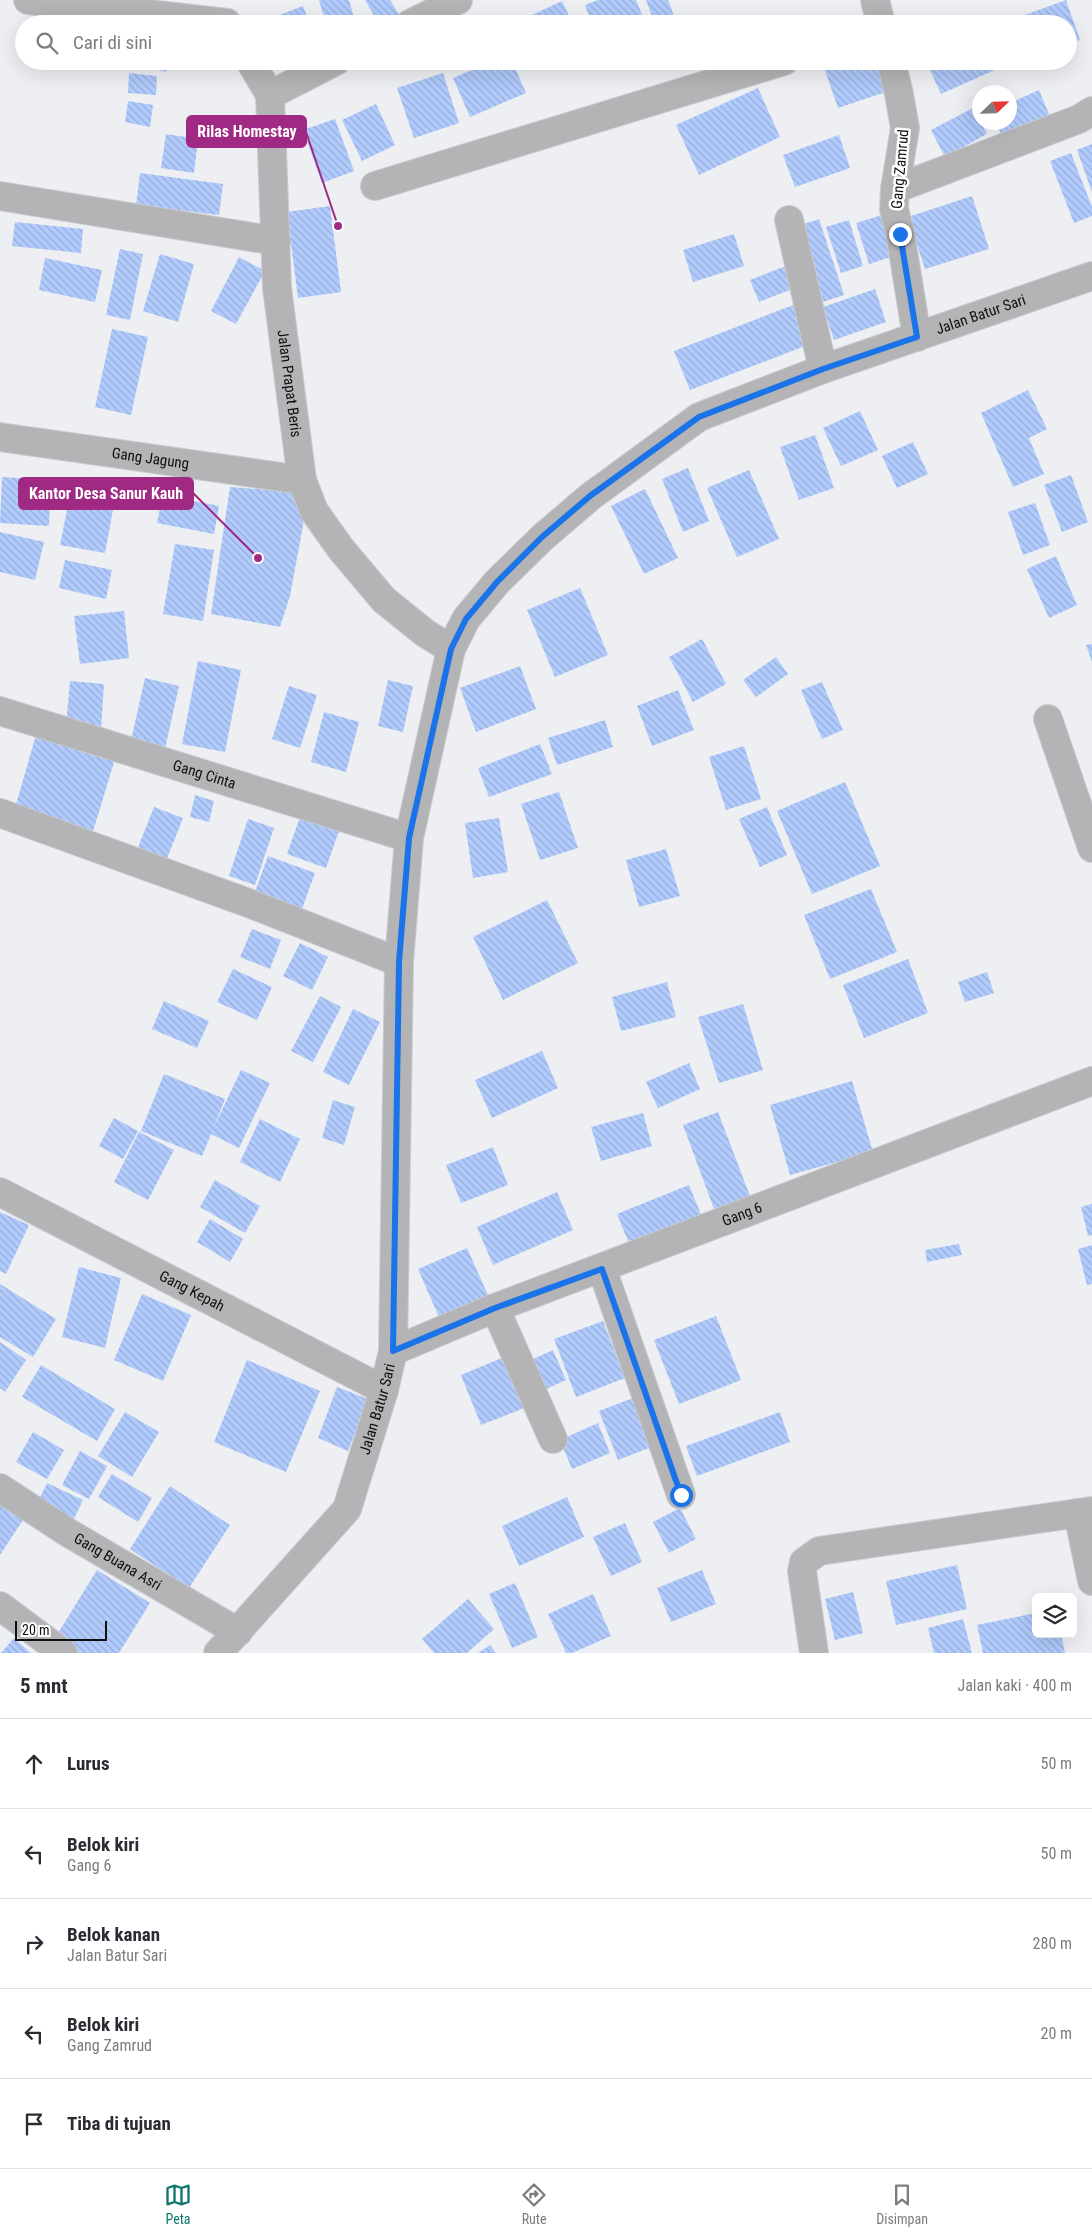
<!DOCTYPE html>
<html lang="id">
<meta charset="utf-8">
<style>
body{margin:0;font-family:"Roboto Condensed",sans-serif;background:#f7f7f7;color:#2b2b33}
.controls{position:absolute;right:15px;bottom:15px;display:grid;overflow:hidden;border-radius:8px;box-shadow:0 5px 20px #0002}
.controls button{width:45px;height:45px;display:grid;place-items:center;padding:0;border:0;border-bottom:1px solid #e1e1e2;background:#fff;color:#2b2b33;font:25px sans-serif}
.compass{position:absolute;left:972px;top:85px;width:45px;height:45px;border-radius:50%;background:#fff;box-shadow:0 5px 20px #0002;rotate:67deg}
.scale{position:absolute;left:15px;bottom:12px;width:92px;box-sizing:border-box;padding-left:5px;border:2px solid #0e0f10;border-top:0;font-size:14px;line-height:18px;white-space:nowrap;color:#0e0f10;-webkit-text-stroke:4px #fff;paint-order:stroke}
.stop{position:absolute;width:15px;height:15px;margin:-11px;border:4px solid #1a73e8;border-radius:50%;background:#fff}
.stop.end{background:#1a73e8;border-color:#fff;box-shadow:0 1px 5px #0008}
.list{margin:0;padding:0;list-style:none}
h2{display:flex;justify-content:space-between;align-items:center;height:65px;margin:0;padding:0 20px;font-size:21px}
h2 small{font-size:16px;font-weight:400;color:#7c7c81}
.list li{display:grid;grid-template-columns:32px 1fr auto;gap:15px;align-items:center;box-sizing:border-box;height:90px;padding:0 20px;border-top:1px solid #e1e1e2}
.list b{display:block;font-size:19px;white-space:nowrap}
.list p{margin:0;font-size:16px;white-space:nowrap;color:#7c7c81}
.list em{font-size:16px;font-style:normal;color:#7c7c81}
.icon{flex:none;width:28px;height:28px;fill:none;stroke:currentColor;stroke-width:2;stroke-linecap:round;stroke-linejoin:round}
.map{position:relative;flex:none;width:1092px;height:1653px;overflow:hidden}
.search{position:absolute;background:#fff;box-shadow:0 5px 20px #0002;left:15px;right:15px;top:15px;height:55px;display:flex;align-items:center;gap:12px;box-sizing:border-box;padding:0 18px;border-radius:28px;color:#7c7c81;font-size:19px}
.sheet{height:515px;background:#fff}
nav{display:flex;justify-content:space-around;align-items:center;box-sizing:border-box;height:70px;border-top:1px solid #e1e1e2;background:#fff;font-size:14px;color:#7c7c81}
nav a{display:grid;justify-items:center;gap:2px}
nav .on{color:#0f766e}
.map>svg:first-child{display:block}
</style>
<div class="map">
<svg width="1092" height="1653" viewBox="0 0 1092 1653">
<defs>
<pattern id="building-back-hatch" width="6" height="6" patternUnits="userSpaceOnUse" patternTransform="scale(1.25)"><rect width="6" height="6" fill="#b1cbfd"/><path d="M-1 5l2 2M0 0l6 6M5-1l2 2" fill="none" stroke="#97add8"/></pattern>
</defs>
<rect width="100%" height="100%" fill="#edeff2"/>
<!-- building -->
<path fill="url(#building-back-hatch)" d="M319 0H349L356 24H326Z
M365 0H390L403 21 398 24H379Z
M598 0H636L646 24H592L585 5Z
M646 0H668L677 24H655Z
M1066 0 1080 40 1068 44V24H1000Z
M562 1 573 24H520L519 21Z
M303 6 310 24H271L269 19Z
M133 61H169L166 72 132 63Z
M493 61H512L526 93 470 117 453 78Z
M835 61H876L886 92 838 108 823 65Z
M926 61H996L999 68 941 94Z
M999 61H1019V62L1002 68Z
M129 73 157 76 156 95 128 93Z
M443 73 459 123 414 138 397 88Z
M758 88 780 137 699 175 676 125Z
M1039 90 1051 119 1003 139 996 122H1010V103Z
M128 101 153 105 150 127 125 122Z
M376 104 395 145 362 161 342 120Z
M973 108 987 134 945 157 931 130Z
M335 119 354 171 322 183 303 130Z
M166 134 198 139 194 173 161 168Z
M839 135 850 168 795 187 783 155Z
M1092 144V192L1077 150Z
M1071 153 1092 207V216L1074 223 1050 161Z
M140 173 223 184 219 215 136 205Z
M972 196 989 249 925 269 908 217Z
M330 206 341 292 298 298 287 212Z
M882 215 894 256 869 264 856 223Z
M819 219 844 295 823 302 798 226Z
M849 220 863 266 841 273 826 227Z
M15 222 83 229 81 253 12 246Z
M734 234 744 266 693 282 683 250Z
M120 249 143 254 130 320 106 315Z
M160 254 194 264 178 322 143 311Z
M239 257 265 271 236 324 211 311Z
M45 258 102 270 95 302 39 290Z
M786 266 795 288 759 302 750 280Z
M875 289 886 322 834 340 823 307Z
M793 305 808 345 690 390 674 351Z
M112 329 148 337 131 415 95 407Z
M1028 390 1047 429 1029 438 1044 474 1013 487 981 413Z
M860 411 878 450 841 466 823 428Z
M815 435 834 488 799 500 780 447Z
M913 442 928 474 897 488 882 456Z
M688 468 709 521 683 532 662 479Z
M749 470 779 539 737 557 707 488Z
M1071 475 1088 522 1062 532 1044 485Z
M2 477 51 480 49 526 0 523Z
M73 480 117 488 105 553 60 545Z
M230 487 297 492 304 520 290 596 280 627 211 614Z
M645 489 678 558 644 574 611 506Z
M163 495 219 506 214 534 157 523Z
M1035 503 1050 545 1023 555 1008 512Z
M0 532 44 542 35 580 0 572Z
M175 544 214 550 203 621 163 614Z
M1056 556 1077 605 1049 618 1027 569Z
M65 560 112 570 106 599 59 588Z
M580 588 608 655 555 677 527 610Z
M124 611 129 658 80 664 74 616Z
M702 639 726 684 693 702 669 657Z
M1092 644V662L1086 645Z
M776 657 788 674 756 697 743 680Z
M198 661 241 670 225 752 182 744Z
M520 666 536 709 476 732 460 688Z
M145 678 179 686 164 753 130 745Z
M388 680 413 686 403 732 378 726Z
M70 681 104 684 101 730 66 726Z
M822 682 843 730 822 739 801 690Z
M289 686 317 695 300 748 272 739Z
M678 690 694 730 652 746 637 706Z
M324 712 359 722 346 772 311 762Z
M605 720 613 747 557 765 548 738Z
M36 735 115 759 91 838 13 815Z
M540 744 552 774 489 797 478 768Z
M744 746 761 799 726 810 709 757Z
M845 782 880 866 812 894 777 811Z
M559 792 578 848 540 860 521 804Z
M195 795 214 801 209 822 190 817Z
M154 807 183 818 166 861 137 850Z
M767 807 787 855 760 867 739 819Z
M300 817 339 831 326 868 287 854Z
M499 818 508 872 473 878 465 823Z
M248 819 274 828 255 885 229 876Z
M666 849 680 896 639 907 626 860Z
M268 856 315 873 302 909 255 892Z
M871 889 897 952 830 979 804 915Z
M547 900 578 963 503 1000 473 937Z
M252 929 281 940 270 969 240 957Z
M300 943 328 957 312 990 283 976Z
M908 959 928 1013 864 1038 843 985Z
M233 969 272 987 257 1020 217 1002Z
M987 972 994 993 965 1002 958 982Z
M667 982 676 1017 621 1031 612 997Z
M320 996 341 1007 313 1062 291 1051Z
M164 1001 209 1021 197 1048 152 1029Z
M743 1004 763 1070 719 1083 698 1017Z
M353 1009 380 1022 349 1085 323 1072Z
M542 1051 558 1088 492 1118 475 1080Z
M689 1063 700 1089 658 1108 646 1082Z
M241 1070 270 1083 239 1148 211 1134 202 1156 141 1131 164 1074 225 1099 213 1129Z
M852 1081 873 1152 790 1175 770 1105Z
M333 1100 355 1107 344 1145 322 1138Z
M718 1112 750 1196 714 1209 683 1125Z
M643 1113 652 1146 601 1161 591 1127Z
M114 1118 138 1131 123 1159 99 1146Z
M260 1119 300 1139 280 1182 240 1162Z
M139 1132 174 1150 148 1200 114 1182Z
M493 1147 508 1185 461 1203 446 1165Z
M215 1180 260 1206 245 1233 200 1207Z
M689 1185 704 1222 632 1251 617 1214Z
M557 1192 573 1230 493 1265 477 1227Z
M1092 1204V1235L1088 1236 1081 1207Z
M0 1212 29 1225 6 1274 0 1271Z
M210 1219 243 1239 230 1262 197 1242Z
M959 1244 962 1255 927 1262 925 1250Z
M1092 1245V1284L1087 1285 1078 1249Z
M467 1248 491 1302 442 1324 418 1269Z
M79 1267 121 1278 105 1348 62 1337Z
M0 1284 56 1319 33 1357 0 1337Z
M142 1294 191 1315 163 1381 114 1360Z
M716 1316 741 1380 679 1404 654 1340Z
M603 1321 625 1378 576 1397 554 1339Z
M0 1342 26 1360 5 1392 0 1388Z
M553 1350 566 1380 544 1390 531 1360Z
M511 1354 532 1405 481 1425 461 1375Z
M247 1360 320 1391 286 1472 214 1442Z
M41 1365 115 1409 97 1441 22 1397Z
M337 1387 368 1399 348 1451 318 1438Z
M641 1395 659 1444 618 1460 599 1411Z
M125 1412 159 1432 132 1477 98 1456Z
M780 1412 790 1442 697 1476 686 1446Z
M598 1423 610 1453 572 1469 560 1440Z
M33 1432 64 1450 47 1479 16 1462Z
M80 1451 107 1466 89 1499 62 1485Z
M112 1474 152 1498 138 1522 98 1497Z
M47 1483 83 1500 70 1527 34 1510Z
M170 1486 230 1525 189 1588 130 1549Z
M567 1497 584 1537 519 1566 502 1526Z
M0 1501 25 1517 0 1555Z
M680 1508 696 1539 669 1553 653 1522Z
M625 1523 642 1562 611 1576 593 1537Z
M957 1565 967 1609 896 1625 886 1581Z
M97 1570 150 1603 119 1653H79L55 1638Z
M702 1570 716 1604 671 1622 657 1588Z
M515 1583 538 1637 512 1648 489 1594Z
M853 1592 863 1633 835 1640 825 1599Z
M593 1594 611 1636 572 1653H566L548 1614Z
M468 1599 494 1629 467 1653H434L422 1639Z
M1036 1613V1634H1061L1065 1653H983L977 1625Z
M963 1619 972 1653H934L928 1628Z
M14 1638 31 1653H1Z
M490 1645 496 1653H478Z"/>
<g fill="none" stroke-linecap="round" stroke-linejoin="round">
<!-- minor casing -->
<g stroke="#c9cbce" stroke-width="30">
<g id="minor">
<path d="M28 0 227 23"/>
<path d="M875 0 881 24"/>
<path d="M410 24 458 0"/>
<path id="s1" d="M250 61 270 95 277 288 302 480 314 511 341 549 384 600 425 633 451 649"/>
<path d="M891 61 899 94 905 128 895 189 894 209 900 233 917 337"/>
<path d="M270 95 336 61"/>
<path d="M375 186 784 61"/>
<path d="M895 189 1079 119 1092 111"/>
<path d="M0 196 276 241"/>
<path d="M789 220 823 369"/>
<path id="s2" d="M0 437 302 480"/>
<path id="s3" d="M0 711 409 838"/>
<path d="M1048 719 1092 848"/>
<path d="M0 813 251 904 399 962"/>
<path id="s4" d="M0 1192 384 1390"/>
<path d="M602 1269 681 1495"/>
<path d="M495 1308 553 1439"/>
<path id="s5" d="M393 1351 495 1308 1092 1081"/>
<path id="s6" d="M0 1488 67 1532 238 1632"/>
<path d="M1078 1513 1092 1581"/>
<path d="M0 1606 63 1653"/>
<path id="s7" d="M218 1653 347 1509 384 1390 393 1351 399 962 409 838 451 649 466 619 497 582 543 537 591 496 699 417 823 369 1092 276"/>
<path d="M814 1653 802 1571 804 1562 819 1551 1092 1511"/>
</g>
</g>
<!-- minor -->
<use href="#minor" stroke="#b4b4b6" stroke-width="28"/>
</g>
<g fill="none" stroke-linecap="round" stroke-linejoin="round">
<!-- route -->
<path stroke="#1a73e8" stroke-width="6" d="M681 1495 602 1269 495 1308 393 1351 399 962 409 838 451 649 466 619 497 582 542 537 590 496 699 417 823 369 917 337 900 234"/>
</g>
<g text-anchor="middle" stroke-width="5" stroke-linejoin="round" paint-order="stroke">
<!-- street labels -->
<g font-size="15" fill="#0e0f10" stroke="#fff">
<text transform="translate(900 169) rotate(-85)" y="5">Gang Zamrud</text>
<text dy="5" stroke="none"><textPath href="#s7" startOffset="1708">Jalan Batur Sari</textPath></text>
<text dy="5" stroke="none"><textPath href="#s1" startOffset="329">Jalan Prapat Beris</textPath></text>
<text dy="5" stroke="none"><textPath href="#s2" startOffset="152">Gang Jagung</textPath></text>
<text dy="5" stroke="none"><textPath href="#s3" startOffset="214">Gang Cinta</textPath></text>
<text dy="5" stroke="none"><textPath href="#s5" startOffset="375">Gang 6</textPath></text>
<text dy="5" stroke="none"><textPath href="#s4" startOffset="216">Gang Kepah</textPath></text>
<text dy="5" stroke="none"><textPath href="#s7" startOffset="298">Jalan Batur Sari</textPath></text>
<text dy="5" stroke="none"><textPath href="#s6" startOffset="139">Gang Buana Asri</textPath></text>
</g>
</g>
<!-- callouts -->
<path fill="none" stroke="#a02983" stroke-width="2" d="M338 226L306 132M258 558L193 493"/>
<g fill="#a02983" stroke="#fff" stroke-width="2">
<circle cx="338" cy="226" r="5"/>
<circle cx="258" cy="558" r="5"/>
</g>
<g fill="#a02983" stroke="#a02983" stroke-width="2">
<rect x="187" y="116" width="119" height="31" rx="5"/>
<rect x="19" y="478" width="174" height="31" rx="5"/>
</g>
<g font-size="16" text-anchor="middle" font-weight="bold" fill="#fff">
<text x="247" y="137">Rilas Homestay</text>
<text x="106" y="499">Kantor Desa Sanur Kauh</text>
</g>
</svg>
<div class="controls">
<button><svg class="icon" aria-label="layers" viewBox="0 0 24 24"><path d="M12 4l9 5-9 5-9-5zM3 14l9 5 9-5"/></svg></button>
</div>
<svg class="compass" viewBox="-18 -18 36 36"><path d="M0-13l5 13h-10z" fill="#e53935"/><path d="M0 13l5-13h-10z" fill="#7c7c81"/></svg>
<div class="scale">20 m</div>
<div class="stop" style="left:681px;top:1495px"></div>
<div class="stop end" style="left:900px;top:234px"></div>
<div class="search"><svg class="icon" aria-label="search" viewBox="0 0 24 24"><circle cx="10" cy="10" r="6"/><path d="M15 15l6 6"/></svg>Cari di sini</div>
</div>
<section class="sheet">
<h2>5 mnt<small>Jalan kaki · 400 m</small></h2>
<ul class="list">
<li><svg class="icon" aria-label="ahead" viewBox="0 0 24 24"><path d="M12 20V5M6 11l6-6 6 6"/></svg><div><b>Lurus</b></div><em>50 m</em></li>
<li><svg class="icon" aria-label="left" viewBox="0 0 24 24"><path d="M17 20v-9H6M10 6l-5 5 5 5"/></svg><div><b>Belok kiri</b><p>Gang 6</p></div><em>50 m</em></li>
<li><svg class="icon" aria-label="right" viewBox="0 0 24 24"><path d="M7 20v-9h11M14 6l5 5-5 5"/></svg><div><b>Belok kanan</b><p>Jalan Batur Sari</p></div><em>280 m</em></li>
<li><svg class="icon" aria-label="left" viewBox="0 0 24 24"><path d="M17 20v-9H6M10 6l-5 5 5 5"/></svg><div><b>Belok kiri</b><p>Gang Zamrud</p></div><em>20 m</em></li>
<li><svg class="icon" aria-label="arrive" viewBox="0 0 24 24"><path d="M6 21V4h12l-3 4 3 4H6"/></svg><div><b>Tiba di tujuan</b></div></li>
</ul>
</section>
<nav>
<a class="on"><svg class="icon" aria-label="map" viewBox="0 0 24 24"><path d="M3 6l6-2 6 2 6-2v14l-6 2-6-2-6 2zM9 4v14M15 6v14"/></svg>Peta</a>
<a><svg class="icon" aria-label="directions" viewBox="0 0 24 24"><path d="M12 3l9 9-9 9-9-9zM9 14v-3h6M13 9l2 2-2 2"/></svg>Rute</a>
<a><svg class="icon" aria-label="saved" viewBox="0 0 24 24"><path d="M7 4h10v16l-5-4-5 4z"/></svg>Disimpan</a>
</nav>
